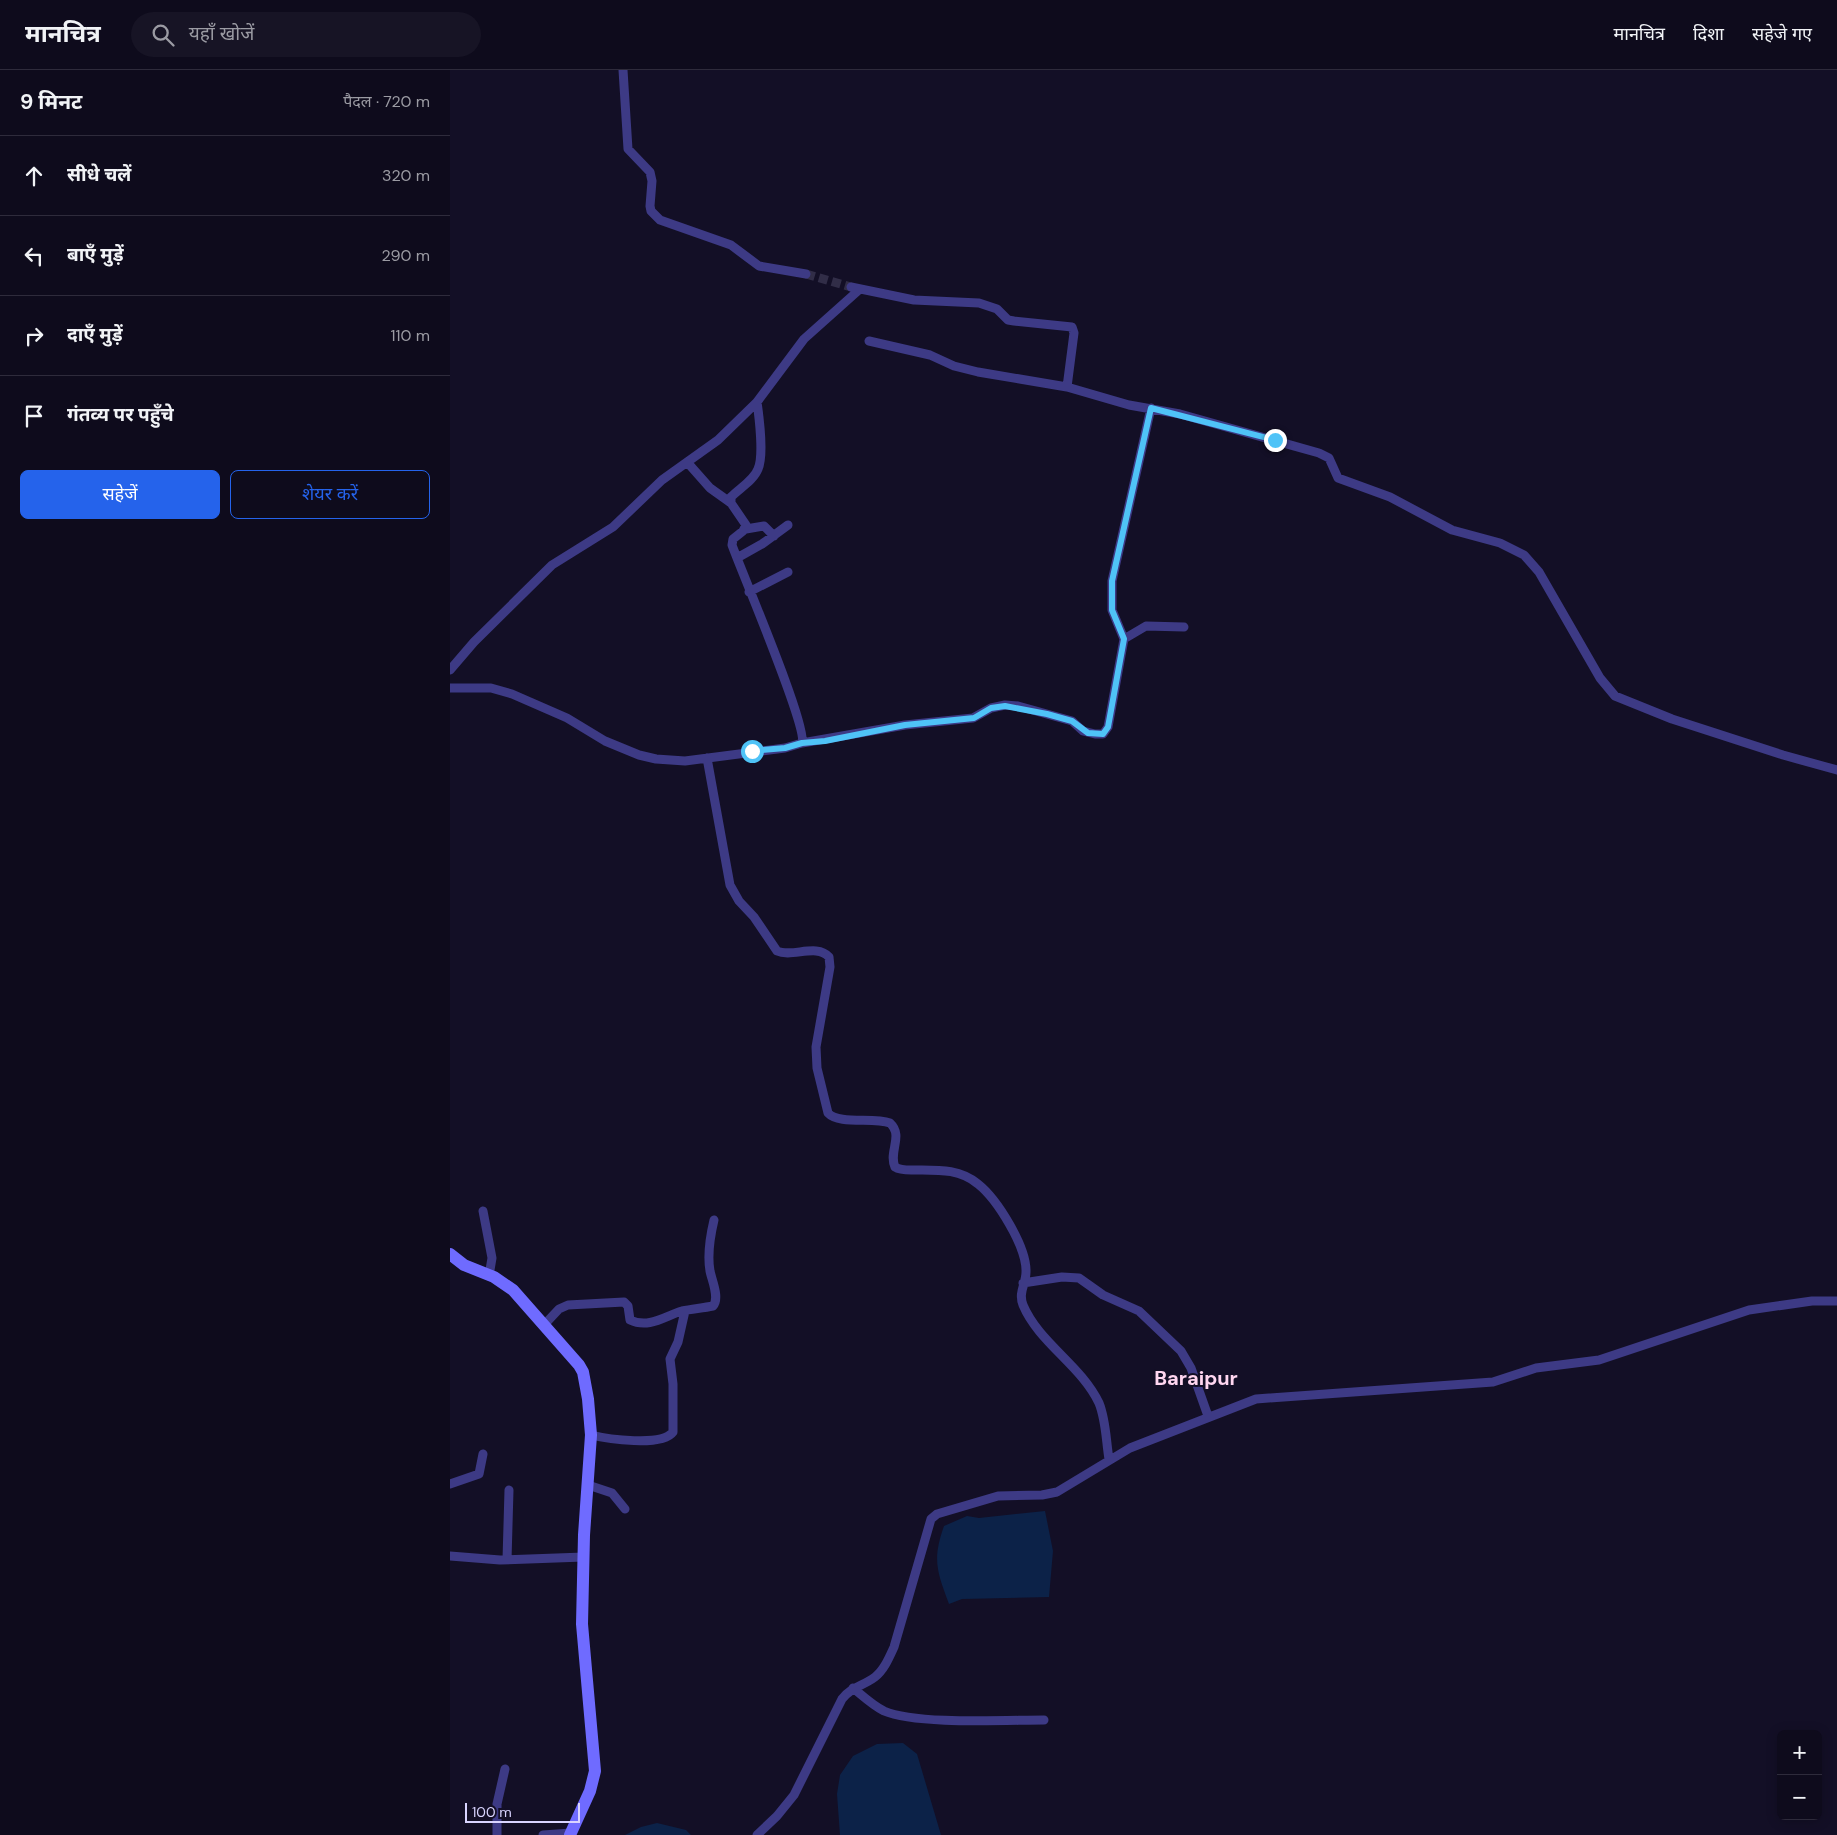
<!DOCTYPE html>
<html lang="hi">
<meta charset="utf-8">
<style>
body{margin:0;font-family:"DM Sans","Noto Sans Devanagari",sans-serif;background:#171425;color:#f1f3f6}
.controls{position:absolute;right:15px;bottom:15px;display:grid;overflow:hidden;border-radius:8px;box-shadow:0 2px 12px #0003}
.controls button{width:45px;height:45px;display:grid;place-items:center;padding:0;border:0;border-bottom:1px solid #2e2b3b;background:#0e0b1c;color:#f1f3f6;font:25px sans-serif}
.scale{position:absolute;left:15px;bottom:12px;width:115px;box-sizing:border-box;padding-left:5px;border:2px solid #d9d4ff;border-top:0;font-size:14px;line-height:18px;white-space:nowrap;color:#d9d4ff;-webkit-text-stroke:4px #130f26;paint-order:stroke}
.stop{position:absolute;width:15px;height:15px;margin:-11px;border:4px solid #4fc3f7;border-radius:50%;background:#fff}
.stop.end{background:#4fc3f7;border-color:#fff;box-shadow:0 1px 5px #0008}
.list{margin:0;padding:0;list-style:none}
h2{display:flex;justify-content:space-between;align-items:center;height:65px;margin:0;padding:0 20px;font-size:21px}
h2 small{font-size:16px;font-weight:400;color:#9b9ba3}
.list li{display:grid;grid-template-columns:32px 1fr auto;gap:15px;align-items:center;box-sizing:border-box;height:80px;padding:0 20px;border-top:1px solid #2e2b3b}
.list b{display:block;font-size:19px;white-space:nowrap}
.list em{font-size:16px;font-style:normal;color:#9b9ba3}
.actions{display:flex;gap:10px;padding:15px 20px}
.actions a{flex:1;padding:11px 0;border:1px solid #2563eb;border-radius:8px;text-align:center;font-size:18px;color:#2563eb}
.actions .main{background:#2563eb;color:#fff}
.icon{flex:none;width:28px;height:28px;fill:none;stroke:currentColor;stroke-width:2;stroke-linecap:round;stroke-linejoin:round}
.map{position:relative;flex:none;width:1387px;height:1765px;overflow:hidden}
header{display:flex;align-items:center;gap:30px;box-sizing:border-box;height:70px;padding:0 25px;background:#0e0b1c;border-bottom:1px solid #2e2b3b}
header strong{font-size:24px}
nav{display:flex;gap:28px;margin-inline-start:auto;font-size:18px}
.search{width:350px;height:45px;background:#171425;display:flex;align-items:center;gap:12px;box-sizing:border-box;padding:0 18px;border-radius:28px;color:#9b9ba3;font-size:19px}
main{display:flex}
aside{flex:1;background:#0e0b1c}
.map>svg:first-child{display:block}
</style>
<header>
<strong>मानचित्र</strong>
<div class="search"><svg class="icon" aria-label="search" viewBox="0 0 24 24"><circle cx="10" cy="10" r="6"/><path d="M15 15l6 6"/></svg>यहाँ खोजें</div>
<nav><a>मानचित्र</a><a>दिशा</a><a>सहेजे गए</a></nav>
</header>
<main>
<aside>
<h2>9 मिनट<small>पैदल · 720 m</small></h2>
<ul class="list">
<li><svg class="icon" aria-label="ahead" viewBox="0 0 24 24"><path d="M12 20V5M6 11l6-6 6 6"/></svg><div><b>सीधे चलें</b></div><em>320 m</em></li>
<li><svg class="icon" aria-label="left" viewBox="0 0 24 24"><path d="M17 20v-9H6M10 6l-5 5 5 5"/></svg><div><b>बाएँ मुड़ें</b></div><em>290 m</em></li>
<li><svg class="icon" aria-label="right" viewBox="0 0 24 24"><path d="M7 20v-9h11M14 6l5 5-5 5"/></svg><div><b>दाएँ मुड़ें</b></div><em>110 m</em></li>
<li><svg class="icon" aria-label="arrive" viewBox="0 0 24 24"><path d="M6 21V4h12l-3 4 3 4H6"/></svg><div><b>गंतव्य पर पहुँचे</b></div></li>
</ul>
<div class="actions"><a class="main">सहेजें</a><a>शेयर करें</a></div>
</aside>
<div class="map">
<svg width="1387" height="1765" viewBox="0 0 1387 1765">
<rect width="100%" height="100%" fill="#130f26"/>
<!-- water -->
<path fill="#0c2248" d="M595 1441 603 1481 599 1527 512 1529 499 1534C487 1501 482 1490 494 1456L517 1446 529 1448Z
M453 1673 467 1684 491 1765H390L387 1724 390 1705 403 1686 427 1674Z
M207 1753 236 1760 241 1765H175L191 1757Z"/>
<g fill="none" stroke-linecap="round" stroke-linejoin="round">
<!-- street-tunnel -->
<path stroke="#312d47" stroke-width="9" stroke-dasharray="9 4.5" stroke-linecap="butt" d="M356 204 401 217"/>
<!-- street -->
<path stroke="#3d3a85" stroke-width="9" d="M173 0 178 79 200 102 202 111 200 136 201 141 210 150 281 175 309 196 356 204
M401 217 464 230 529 233 547 239 558 250 564 251 622 257 624 263 617 317 679 335 730 344 869 383 879 388 888 408 940 427 1002 460 1050 473 1074 485 1089 502 1150 608 1165 626 1222 649 1333 685 1387 700
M419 271 480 285 504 296 528 302 617 317
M237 392 260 418 281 433
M296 459 314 456 324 466
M287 488 312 474 338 455
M299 522 338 502
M674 569 696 556 734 557
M0 600 24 572 102 495 163 457 212 410 268 370 307 332 354 269 410 219
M0 618H41L62 624 117 648 155 671 189 685 206 689 235 691 335 678 352 673C358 657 292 503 282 475L283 469 293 461 296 455 281 433V427C290 418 304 410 308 399 314 386 309 346 307 332
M352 673 455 655 523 648 541 638 555 635 568 636 622 651 633 661 645 664H653L658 657 674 569 662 540V511L701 338
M257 688 280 815 289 831 304 847 327 881C342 888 367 873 379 887L380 897 366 977 367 998 378 1043C389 1055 423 1047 440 1053 454 1066 438 1082 445 1097 451 1101 460 1100 467 1100 489 1100 510 1099 528 1114 547 1129 577 1177 576 1202 576 1214 568 1222 573 1235 589 1273 631 1295 649 1333 656 1350 656 1371 659 1389
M33 1141 42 1188 39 1206
M573 1213 612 1207 629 1208 653 1225 689 1241 731 1281 741 1298 758 1346
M94 1255 109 1239 118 1235 174 1232 178 1236 180 1250C199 1259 215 1246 232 1241 242 1239 253 1238 263 1236 270 1228 262 1211 260 1201 257 1184 260 1167 264 1150
M141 1365C157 1369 212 1377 223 1362V1314L220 1289 228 1272 235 1241
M0 1414 29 1404 33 1384
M138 1415 162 1423 175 1439
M0 1486 50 1490 134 1487
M57 1490 59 1420
M403 1618C413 1626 422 1635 434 1641 466 1655 556 1650 594 1650
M47 1765V1734L55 1699
M93 1765 121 1763
M307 1765 327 1746 344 1725 392 1629C401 1617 413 1616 425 1607 434 1600 439 1588 444 1577L481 1449 487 1444 548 1426 592 1425 607 1422 680 1378 806 1329 1043 1312 1086 1298 1149 1290 1299 1240 1362 1231H1387"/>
<!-- secondary -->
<path stroke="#6f6bff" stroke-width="12" d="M0 1184 14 1195 44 1207 63 1220 129 1295 133 1302 138 1329 141 1365 134 1465 132 1554 145 1701 140 1721 120 1765"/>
</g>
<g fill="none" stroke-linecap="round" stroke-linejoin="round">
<!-- route -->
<path stroke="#4fc3f7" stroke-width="6" d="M302 681 335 678 352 673 375 671 455 655 524 648 541 638 555 636 597 644 622 651 638 663 653 664 658 657 674 569 662 540V511L701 338 825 370"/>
</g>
<g text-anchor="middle" stroke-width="4" stroke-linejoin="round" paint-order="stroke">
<!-- quarter labels -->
<g font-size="20" font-weight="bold" fill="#ffd6f0" stroke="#130f26">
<text x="746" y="1315">Baraipur</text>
</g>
</g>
</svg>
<div class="controls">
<button>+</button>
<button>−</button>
</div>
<div class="scale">100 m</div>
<div class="stop" style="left:302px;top:681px"></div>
<div class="stop end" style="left:825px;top:370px"></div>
</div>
</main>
